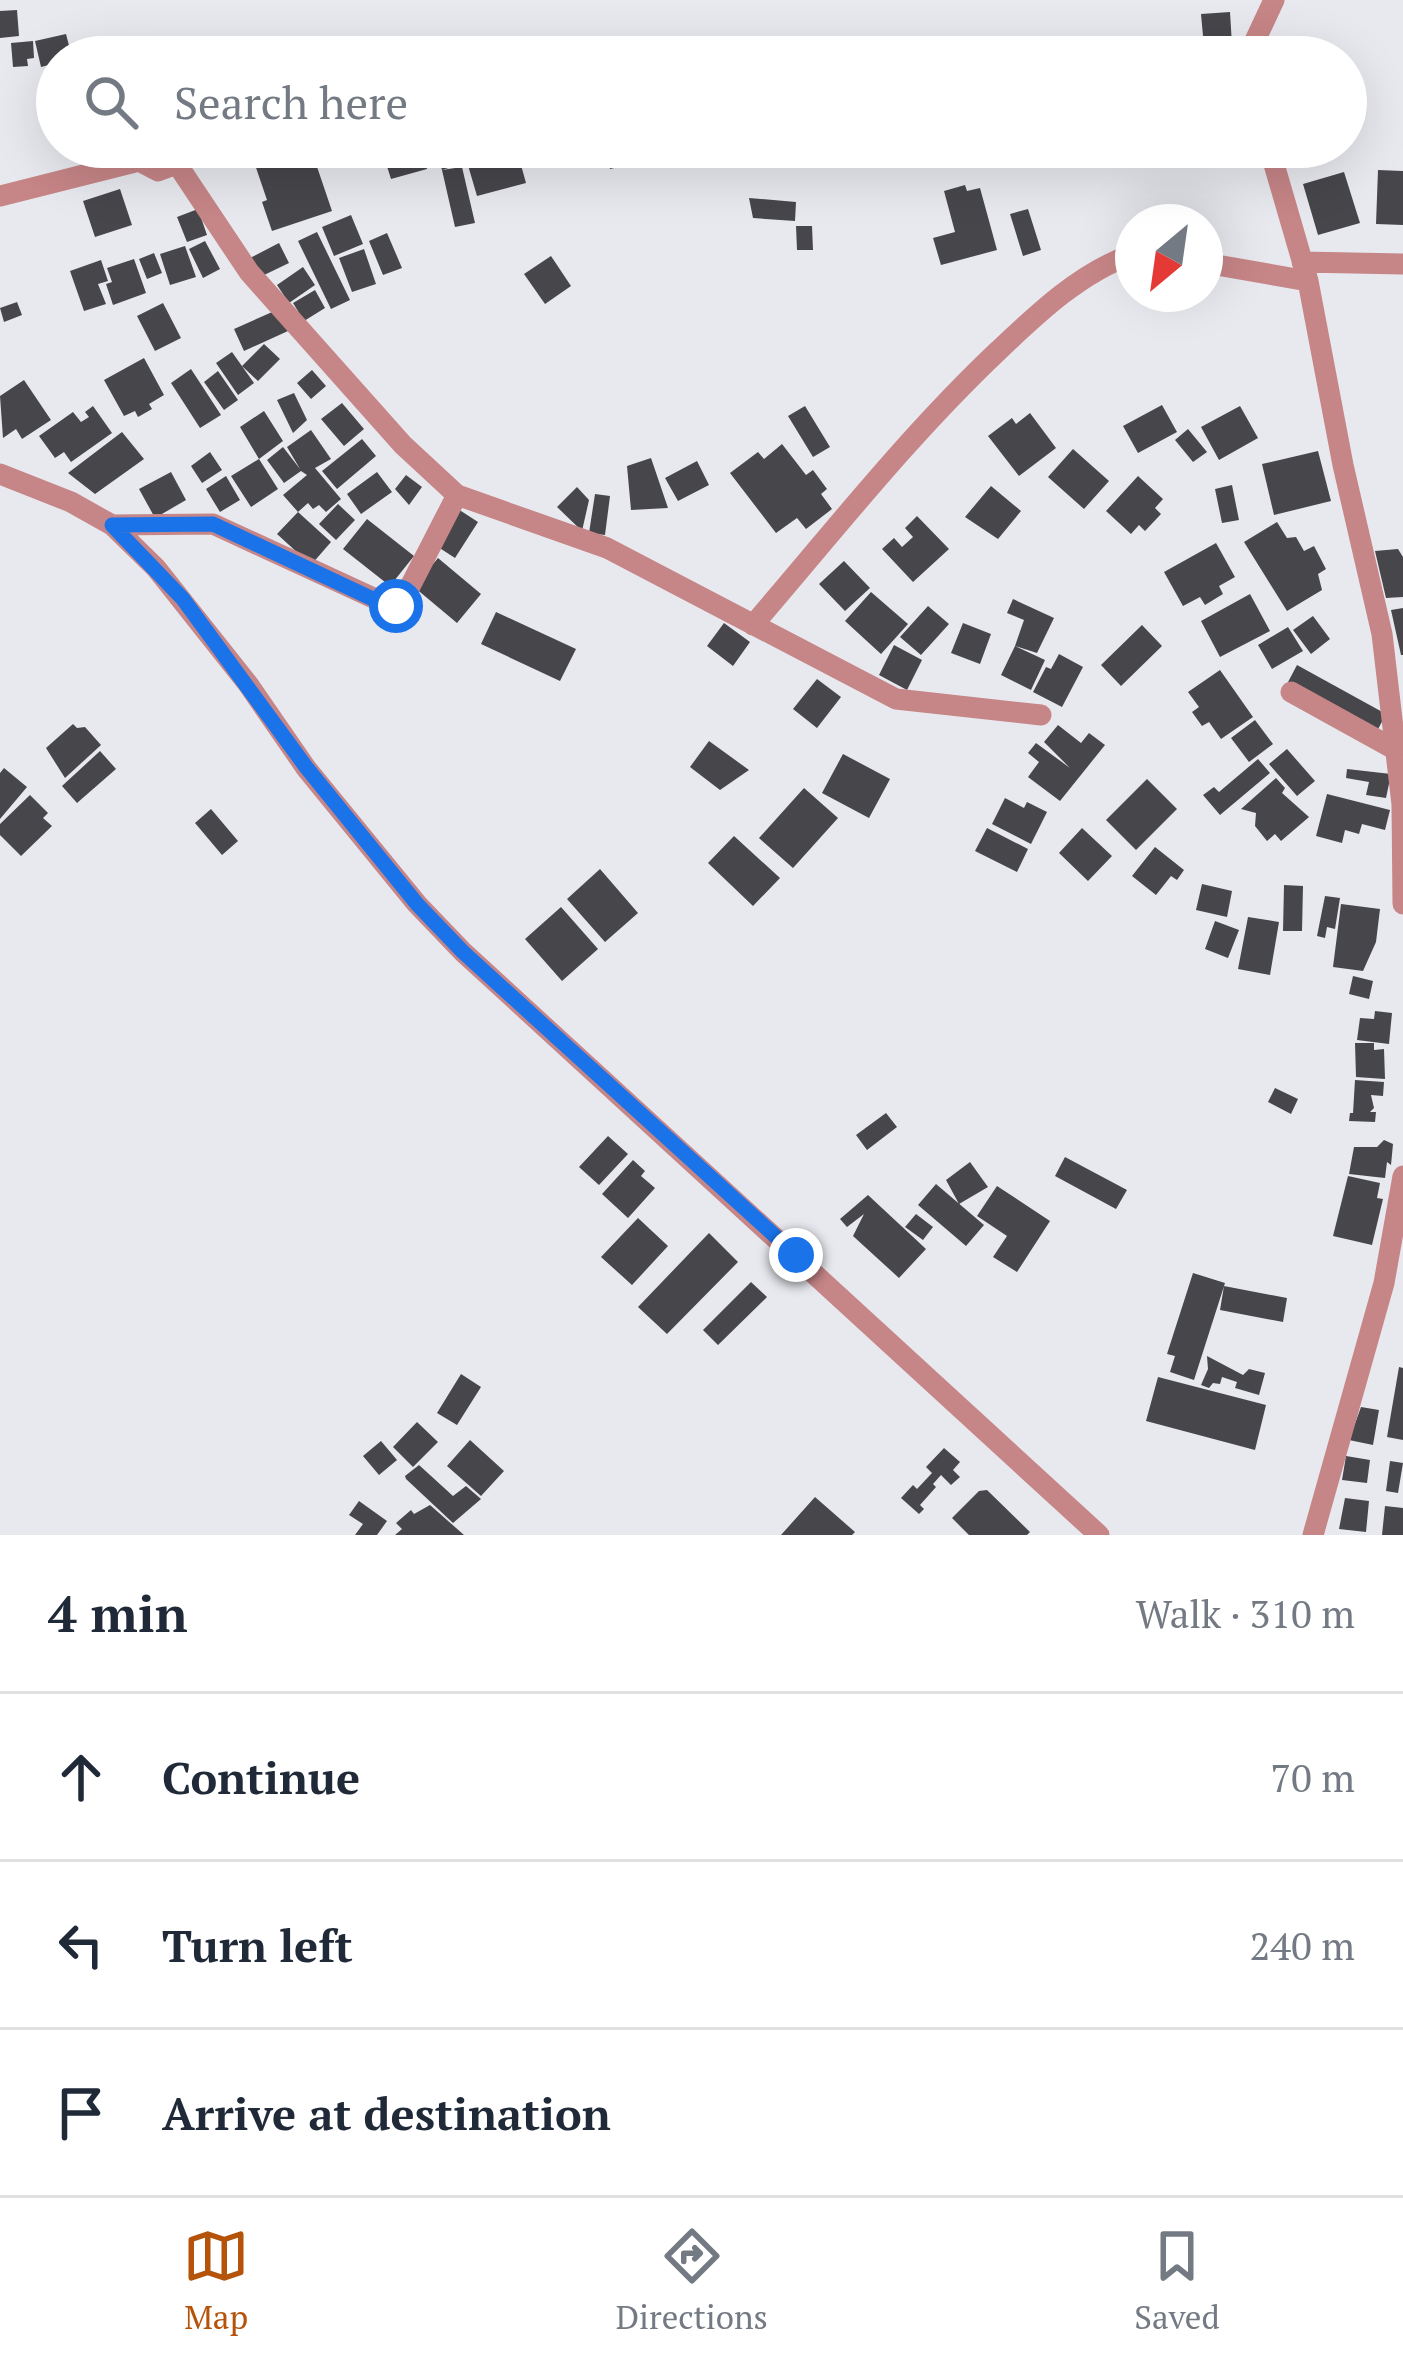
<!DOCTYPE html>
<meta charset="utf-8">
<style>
body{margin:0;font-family:"PT Serif",serif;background:#f2f2f3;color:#1f2937}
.compass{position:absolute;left:1115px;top:204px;width:108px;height:108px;border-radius:50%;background:#fff;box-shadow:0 12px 48px #0002;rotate:209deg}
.stop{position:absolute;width:36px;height:36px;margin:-27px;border:9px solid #1a73e8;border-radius:50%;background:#fff}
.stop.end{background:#1a73e8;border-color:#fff;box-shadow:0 3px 12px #0008}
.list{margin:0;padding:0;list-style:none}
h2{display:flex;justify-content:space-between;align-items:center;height:156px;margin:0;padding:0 48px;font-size:51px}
h2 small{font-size:39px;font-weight:400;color:#747a83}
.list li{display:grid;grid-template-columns:78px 1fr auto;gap:36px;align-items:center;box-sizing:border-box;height:168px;padding:0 48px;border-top:3px solid #e0e1e3}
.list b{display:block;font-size:45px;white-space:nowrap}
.list em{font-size:39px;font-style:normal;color:#747a83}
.icon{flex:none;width:66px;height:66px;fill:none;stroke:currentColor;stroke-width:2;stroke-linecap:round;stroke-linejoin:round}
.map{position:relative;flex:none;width:1403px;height:1535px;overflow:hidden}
.search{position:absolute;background:#fff;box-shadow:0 12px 48px #0002;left:36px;right:36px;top:36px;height:132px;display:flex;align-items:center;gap:30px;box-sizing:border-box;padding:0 42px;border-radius:66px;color:#747a83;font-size:45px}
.sheet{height:660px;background:#fff}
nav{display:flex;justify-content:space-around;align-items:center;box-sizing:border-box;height:168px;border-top:3px solid #e0e1e3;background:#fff;font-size:33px;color:#747a83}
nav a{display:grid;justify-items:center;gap:6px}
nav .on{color:#b45309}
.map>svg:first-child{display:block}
</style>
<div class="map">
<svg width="1403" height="1535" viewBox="0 0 1403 1535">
<rect width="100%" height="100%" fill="#e8e9ef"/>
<!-- building -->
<path fill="#46464b" d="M17 10 19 36 0 38V11Z
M1230 12 1232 45 1204 47 1201 14Z
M66 34 72 57H57V63L41 67 35 41Z
M33 41 34 58 27 59 28 66 13 67 11 43Z
M588 46 589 57H534V51Z
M270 147H281L286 164 313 155 332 211 272 231 262 202 267 200 251 153Z
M316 147H337L342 160 324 167Z
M368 147H421L427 169 391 179 384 157 372 160Z
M435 147H455L461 164 442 170Z
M495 147H516L526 183 477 196 465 155Z
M604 147H644L647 160 610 169Z
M790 147H827V148L794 159Z
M462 167 475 223 455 227 442 170Z
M1378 170 1403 171V225L1376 224Z
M1344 172 1360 223 1318 235 1303 184Z
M965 185 967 191 980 188 997 250 941 265 933 238 955 232 944 191Z
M120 189 132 225 95 237 83 201Z
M749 198 796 202 795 221 753 218Z
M198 209 207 235 187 242 177 217Z
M1028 209 1041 250 1023 256 1010 214Z
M351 215 363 244 334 256 322 227Z
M796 226H812L813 250H797Z
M317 232 350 300 331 309 298 241Z
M387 233 402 268 383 275 369 241Z
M205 241 220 269 203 278 189 249Z
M279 243 289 263 260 277 250 258Z
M185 246 196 277 170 285 160 254Z
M364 249 376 284 352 292 339 258Z
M154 253 162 273 147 279 139 259Z
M551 256 571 286 545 304 524 274Z
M134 259 146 293 113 305 106 284 112 282 107 268Z
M101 260 108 281 98 284 106 304 84 311 70 271Z
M303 267 315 285 289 303 277 285Z
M315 290 325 308 304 321 293 303Z
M17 302 22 315 4 322 0 308Z
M163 303 181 338 155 351 137 316Z
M279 309 288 331 244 351 234 329Z
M264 344 280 359 258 381 242 366Z
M232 352 254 383 238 395 216 363Z
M144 358 164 395 149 404 152 409 138 417 135 411 124 416 104 380Z
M191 369 221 415 200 428 171 383Z
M312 370 326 386 311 399 297 383Z
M218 371 238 400 224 410 204 382Z
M24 380 51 420 22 439 16 429 3 438 0 396Z
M294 393 307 420 293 433 277 400Z
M342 403 364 429 344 446 321 419Z
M1162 405 1177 432 1138 453 1123 426Z
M93 406 112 433 71 462 64 452 55 458 39 436 73 412 81 422 89 417 85 412Z
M805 406 830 447 813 457 788 416Z
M1240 406 1258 438 1219 460 1201 427Z
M264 411 283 441 259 459 240 427Z
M1030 413 1056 448 1019 476 988 436 1012 418 1016 424Z
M1188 429 1207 452 1193 462 1175 440Z
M311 430 331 459 315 468 341 499 326 512 319 505 313 509 308 503 298 512 283 495 307 475 301 471 284 483 267 460 283 447 300 469 287 447Z
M122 432 144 459 95 494 68 473Z
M362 439 376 456 337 489 322 471Z
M782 444 806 475 813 470 827 489 821 494 832 509 806 529 797 518 776 533 730 473 758 452 764 459Z
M1073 449 1109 481 1084 509 1048 477Z
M1318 451 1331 501 1274 515 1262 464Z
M210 452 222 470 202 483 191 466Z
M651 458 668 508 631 510 627 466Z
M259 459 278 489 251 507 231 476Z
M697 461 709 485 678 501 665 478Z
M171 472 186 500 155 518 139 489Z
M377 472 392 492 361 514 347 494Z
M406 475 422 487 409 505 395 489Z
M226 476 240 500 220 512 206 489Z
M1138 476 1163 499 1155 508 1161 514 1145 531 1139 525 1131 534 1106 511Z
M1232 485 1239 520 1222 523 1215 489Z
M991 486 1021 511 998 539 965 517Z
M577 487 589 500 582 531 557 507Z
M595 494 610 496 605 535 589 533Z
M338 504 355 520 336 540 319 524Z
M458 509 478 522 455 558 435 545Z
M298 512 331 542 311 565 277 534Z
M917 516 949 549 913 582 882 549 894 538 902 547 913 537 905 528Z
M367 519 414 556 390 586 343 549Z
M1277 522 1287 538 1296 537 1304 551 1314 546 1326 569 1318 574 1322 590 1287 611 1244 542Z
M1216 543 1235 577 1219 586 1223 594 1205 605 1200 597 1183 606 1164 572Z
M1398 549 1403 557V597L1386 598 1375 551Z
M438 558 481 594 457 623 414 587Z
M844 561 870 588 845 611 819 584Z
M871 592 908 624 881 654 845 621Z
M1250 594 1270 631 1220 657 1201 621Z
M1013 599 1054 618 1037 653 1015 646 1024 620 1007 613Z
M928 606 949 624 921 655 900 637Z
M1403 608V655H1401L1391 610Z
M496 612 576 649 560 681 481 644Z
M1313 616 1330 639 1311 654 1293 630Z
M724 623 750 642 733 666 707 646Z
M963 623 991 634 980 664 951 653Z
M1142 625 1162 646 1121 686 1101 665Z
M1288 627 1303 651 1272 669 1258 645Z
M894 645 922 660 907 690 879 675Z
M1015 646 1045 660 1031 690 1001 675Z
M1059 654 1083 667 1062 707 1033 692 1046 667 1051 669Z
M1297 665 1386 714 1376 733 1287 684Z
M1220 670 1253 717 1221 739 1209 722 1202 726 1192 712 1199 707 1188 692Z
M817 679 841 697 817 728 793 709Z
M1255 720 1273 744 1249 762 1231 738Z
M73 724 77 728 85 727 101 745 65 778 46 748Z
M1058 725 1081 743 1089 733 1105 745 1060 801 1028 777 1039 762 1028 753 1036 743 1070 768 1044 742Z
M709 741 749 770 720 790 690 767Z
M1287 749 1315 781 1297 796 1269 764Z
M100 751 116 769 77 803 62 786Z
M843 754 890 779 869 818 822 793Z
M1258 759 1270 773 1220 815 1203 795 1214 787 1219 792Z
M4 768 27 787 0 819V773Z
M1347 769 1391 774 1386 798 1366 795 1369 782 1346 778Z
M1276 778 1285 788 1282 793 1309 817 1281 841 1275 834 1267 841 1255 826 1256 813 1241 809Z
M1147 779 1177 809 1136 850 1106 820Z
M804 788 838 818 793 868 759 838Z
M1327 794 1390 810 1385 830 1362 824 1359 834 1345 830 1342 843 1316 836Z
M30 795 48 813 43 818 52 826 21 856 0 835V824Z
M1005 798 1024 808 1027 802 1047 812 1031 844 992 824Z
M211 809 238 841 222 855 195 823Z
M987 828 1028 849 1017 872 975 851Z
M1082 828 1112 856 1088 881 1059 853Z
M734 836 780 878 753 906 708 863Z
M1155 847 1184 870 1177 880 1171 876 1156 895 1132 876Z
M600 869 638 913 605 942 567 899Z
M1202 884 1232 891 1227 917 1196 910Z
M1284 885 1303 886 1302 931H1283Z
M1325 896 1340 898 1335 929 1327 927 1325 938 1317 936Z
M1341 904 1380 909 1376 942 1363 971 1333 967Z
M561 907 598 949 562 981 525 939Z
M1248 917 1279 922 1270 975 1238 969Z
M1215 921 1239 930 1228 958 1205 949Z
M1353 976 1373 981 1369 999 1349 994Z
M1375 1011 1392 1013 1389 1044 1357 1040 1360 1018 1374 1019Z
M1355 1043H1374V1050L1384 1049 1385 1079 1356 1077Z
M1355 1080 1384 1082 1383 1096 1371 1095 1374 1108 1370 1112H1376L1375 1122 1349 1121 1350 1113H1353Z
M1275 1088 1298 1099 1291 1114 1268 1102Z
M886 1113 897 1127 867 1150 856 1135Z
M608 1136 628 1154 599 1185 579 1167Z
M1384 1140 1393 1144 1391 1165 1387 1162 1385 1178 1349 1174 1354 1147H1377Z
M1065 1157 1127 1190 1116 1209 1055 1176Z
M633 1160 645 1171 641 1176 655 1188 628 1218 602 1194Z
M970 1162 988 1187 959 1204 946 1180Z
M1348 1176 1380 1183 1377 1198 1383 1199 1372 1245 1333 1236Z
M936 1184 984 1225 966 1246 918 1205Z
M997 1186 1050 1221 1017 1272 993 1257 1007 1236 977 1216Z
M868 1195 926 1249 899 1278 853 1236 864 1214 847 1227 840 1219Z
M916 1214 933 1227 923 1240 905 1227Z
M638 1218 668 1246 632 1285 601 1257Z
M709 1233 738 1262 667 1334 638 1307Z
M1193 1273 1225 1283 1194 1380 1170 1372 1175 1356 1167 1354Z
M751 1282 767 1297 718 1345 703 1330Z
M1224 1286 1287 1298 1283 1322 1220 1310Z
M1207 1356 1243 1375 1249 1369 1265 1373 1259 1395 1235 1388 1237 1382 1222 1377 1220 1384 1213 1383 1209 1388 1201 1385 1208 1369Z
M1399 1367 1403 1368V1440L1387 1437Z
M461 1374 481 1387 457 1425 437 1413Z
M1158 1377 1266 1405 1255 1450 1146 1421Z
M1361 1407 1379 1410 1373 1445 1349 1440Z
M417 1422 438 1442 413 1467 393 1447Z
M470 1440 504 1471 481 1496 447 1466Z
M381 1441 397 1460 379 1475 363 1456Z
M944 1448 960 1462 953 1470 960 1477 951 1485 941 1475 933 1484 936 1487 920 1505 924 1509 919 1514 901 1498 913 1485 917 1489 932 1473 926 1467Z
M1346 1456 1370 1460 1367 1483 1342 1480Z
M1390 1461 1403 1463 1398 1493 1386 1491Z
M419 1465 453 1496 466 1486 481 1499 453 1523 406 1479 405 1476Z
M987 1490 1030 1532 1027 1535H969L952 1518 979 1491Z
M815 1497 855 1532 852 1535H781Z
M1345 1498 1369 1501 1366 1532 1339 1529Z
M359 1501 387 1521 377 1535H355L363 1524 349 1515Z
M430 1505 464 1535H395L402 1529 396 1523 411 1510 414 1514Z
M1385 1506 1403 1508V1535H1382Z"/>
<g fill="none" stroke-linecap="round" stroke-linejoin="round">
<!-- street -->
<path stroke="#c68587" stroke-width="21" d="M1253 57V45L1274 0
M1269 147 1308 281 1343 465 1382 634 1402 804 1403 904
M0 196 139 161 158 171 177 164 249 272 403 445 457 495 607 548 896 699 1041 715
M1302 262 1403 264
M1205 263 1308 281
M0 474 71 502 112 525 156 568 248 684 306 768 417 904 463 952 1099 1535
M112 525 213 524 393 607 402 602 457 495
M753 625C833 532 909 435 999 350 1038 313 1081 272 1133 254
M1291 692 1396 750
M1313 1535 1384 1283 1403 1176"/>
</g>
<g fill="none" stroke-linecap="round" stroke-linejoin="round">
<!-- route -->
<path stroke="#1a73e8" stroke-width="15" d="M396 606 390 607 213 524 112 525 183 599 306 767 417 904 463 952 796 1255"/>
</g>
</svg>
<svg class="compass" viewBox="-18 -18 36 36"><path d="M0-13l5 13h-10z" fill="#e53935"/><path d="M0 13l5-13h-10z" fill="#747a83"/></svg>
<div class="stop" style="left:396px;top:606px"></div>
<div class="stop end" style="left:796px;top:1255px"></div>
<div class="search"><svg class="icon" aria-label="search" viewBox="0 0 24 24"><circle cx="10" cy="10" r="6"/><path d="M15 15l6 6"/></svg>Search here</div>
</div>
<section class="sheet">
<h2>4 min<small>Walk · 310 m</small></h2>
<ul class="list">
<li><svg class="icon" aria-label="ahead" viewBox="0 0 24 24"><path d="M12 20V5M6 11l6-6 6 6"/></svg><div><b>Continue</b></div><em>70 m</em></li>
<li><svg class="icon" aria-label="left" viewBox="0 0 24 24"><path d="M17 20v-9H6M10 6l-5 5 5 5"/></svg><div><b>Turn left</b></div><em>240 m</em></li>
<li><svg class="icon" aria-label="arrive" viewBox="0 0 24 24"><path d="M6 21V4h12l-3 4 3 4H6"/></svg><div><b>Arrive at destination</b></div></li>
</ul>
</section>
<nav>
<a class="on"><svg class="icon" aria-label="map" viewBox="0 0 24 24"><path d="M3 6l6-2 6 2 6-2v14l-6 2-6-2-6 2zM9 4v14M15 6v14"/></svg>Map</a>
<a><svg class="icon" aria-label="directions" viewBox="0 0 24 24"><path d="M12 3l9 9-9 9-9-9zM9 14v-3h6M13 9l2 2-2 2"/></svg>Directions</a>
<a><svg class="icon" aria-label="saved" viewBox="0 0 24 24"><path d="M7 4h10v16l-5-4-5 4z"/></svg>Saved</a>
</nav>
